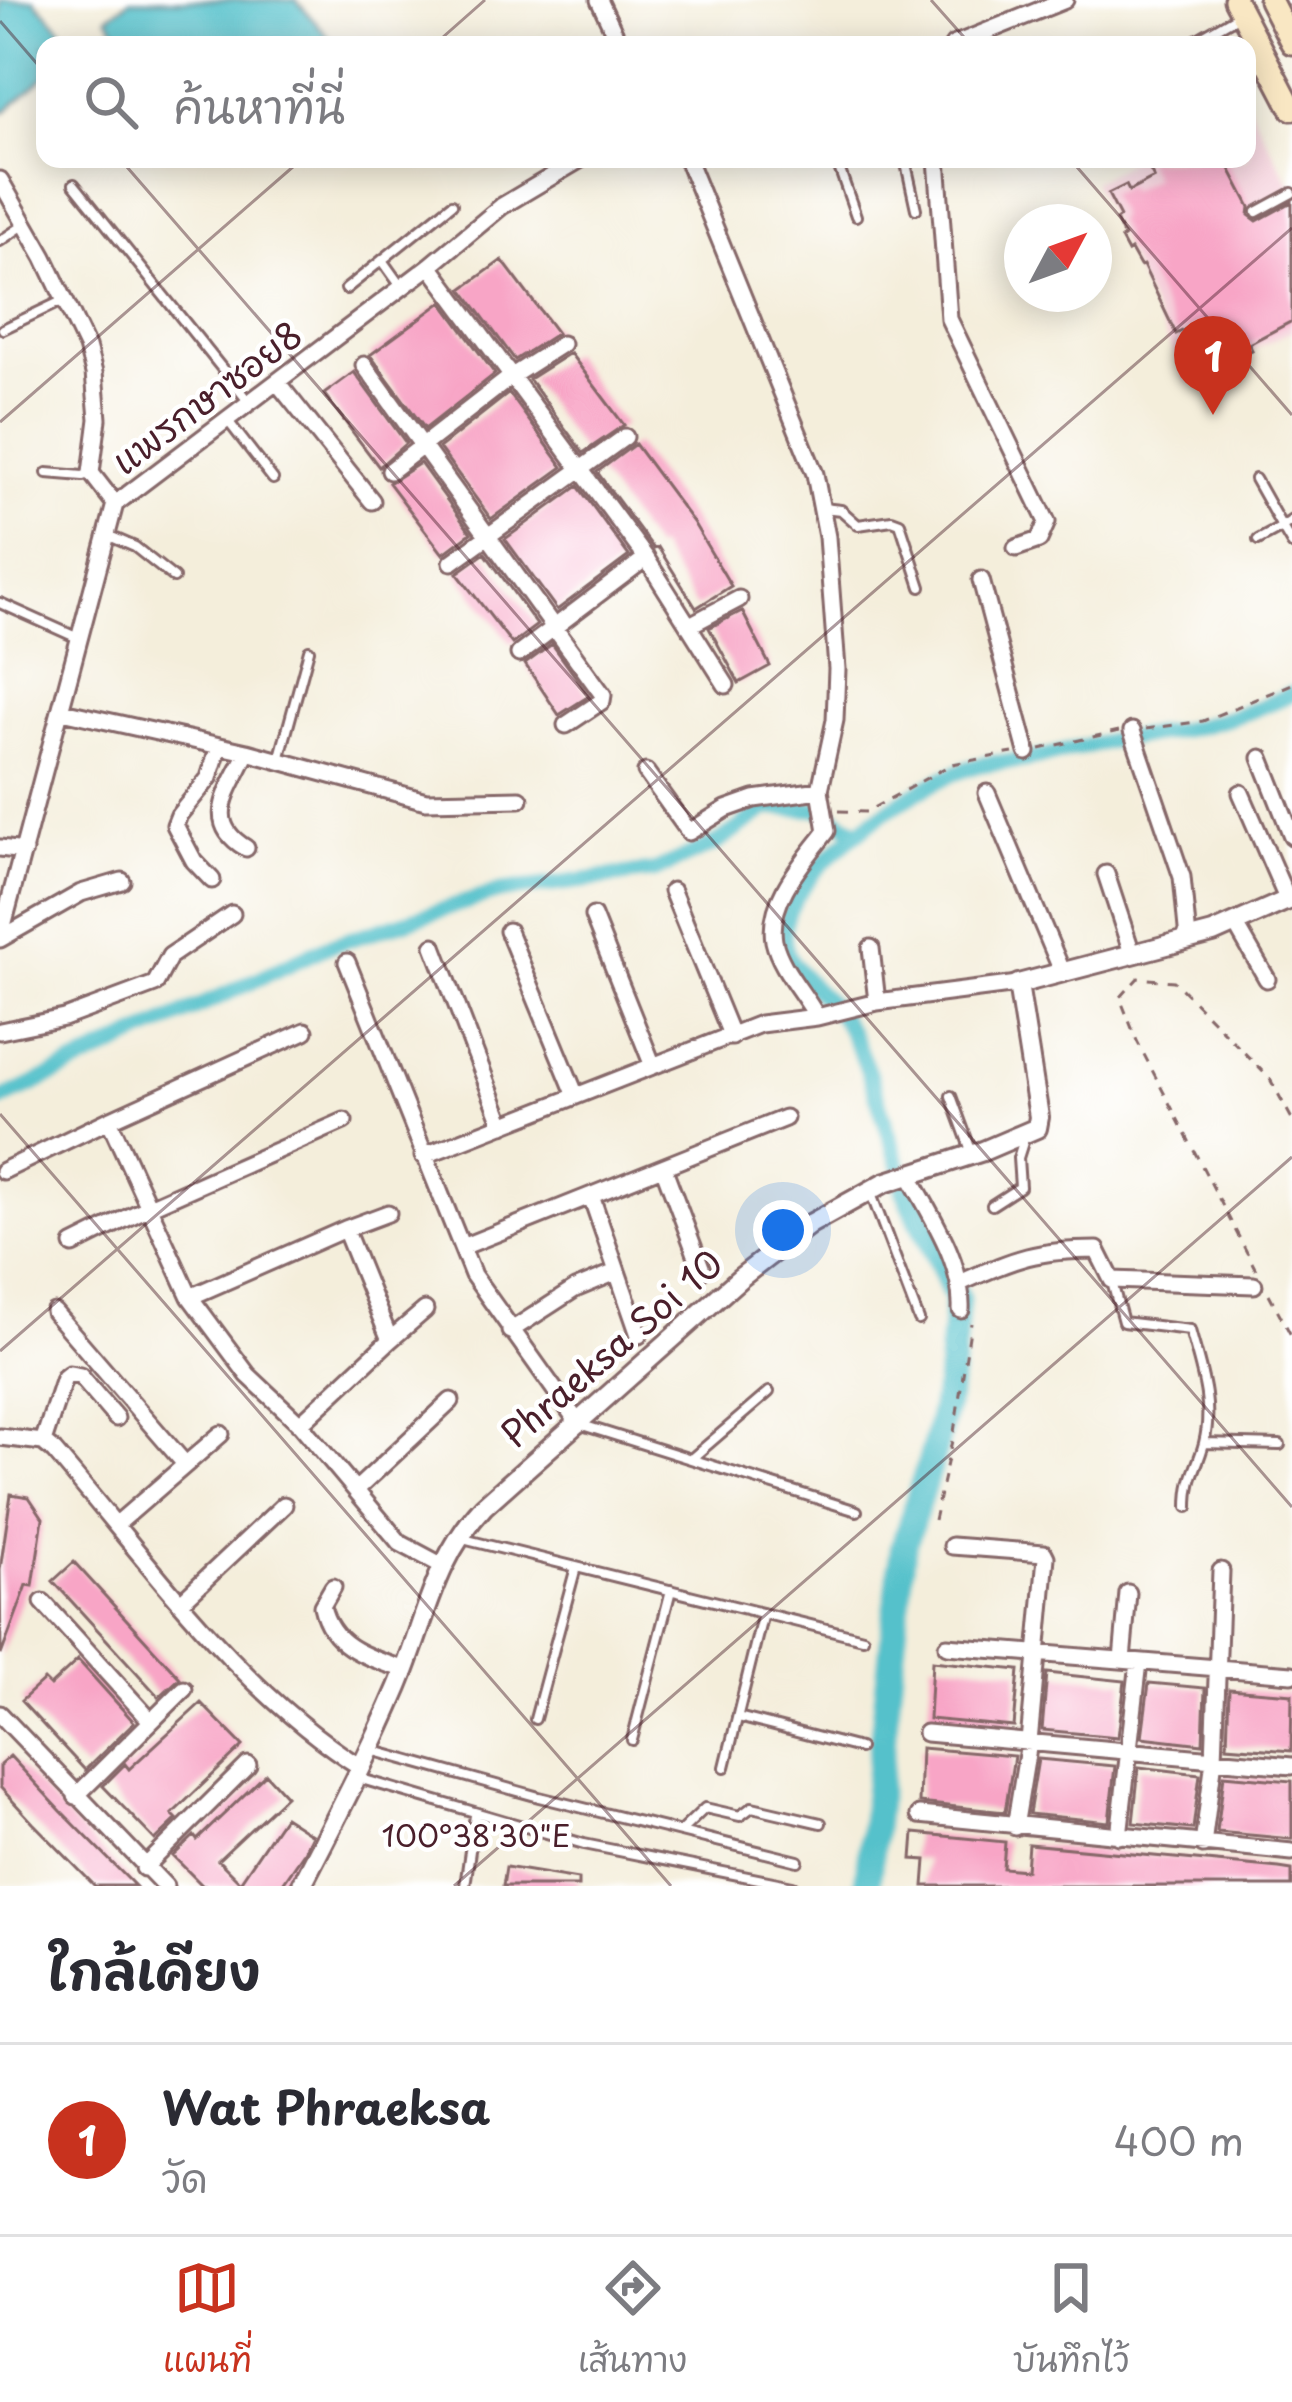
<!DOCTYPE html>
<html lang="th">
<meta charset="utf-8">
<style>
body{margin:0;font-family:"Playpen Sans","Playpen Sans Thai",sans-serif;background:#f7f7f7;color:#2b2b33}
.compass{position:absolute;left:1004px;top:204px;width:108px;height:108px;border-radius:50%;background:#fff;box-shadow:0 6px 30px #0003;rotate:49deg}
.you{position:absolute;left:783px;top:1230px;width:42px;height:42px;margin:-30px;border:9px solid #fff;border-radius:50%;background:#1a73e8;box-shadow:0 0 0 18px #1a73e833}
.badge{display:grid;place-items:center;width:78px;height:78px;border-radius:50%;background:#c8321e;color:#fff;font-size:39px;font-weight:700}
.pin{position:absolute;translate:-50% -99px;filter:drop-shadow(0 3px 6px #0008)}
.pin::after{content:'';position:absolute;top:63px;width:42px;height:36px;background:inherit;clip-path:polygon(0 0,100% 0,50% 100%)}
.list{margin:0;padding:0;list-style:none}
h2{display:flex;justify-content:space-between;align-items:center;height:156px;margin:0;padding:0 48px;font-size:51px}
h2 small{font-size:39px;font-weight:400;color:#7c7c81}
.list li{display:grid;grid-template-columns:78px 1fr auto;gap:36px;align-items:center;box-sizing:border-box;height:192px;padding:0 48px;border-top:3px solid #e1e1e2}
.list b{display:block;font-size:45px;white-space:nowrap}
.list p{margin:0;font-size:39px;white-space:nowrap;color:#7c7c81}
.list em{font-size:39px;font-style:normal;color:#7c7c81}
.icon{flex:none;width:66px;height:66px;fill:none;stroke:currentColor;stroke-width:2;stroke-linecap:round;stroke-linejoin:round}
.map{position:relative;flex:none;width:1292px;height:1886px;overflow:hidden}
.search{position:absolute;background:#fff;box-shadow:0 6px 30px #0003;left:36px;right:36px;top:36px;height:132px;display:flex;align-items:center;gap:30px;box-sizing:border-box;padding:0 42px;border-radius:24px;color:#7c7c81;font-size:45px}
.sheet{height:348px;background:#fff}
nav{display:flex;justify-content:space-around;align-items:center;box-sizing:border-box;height:168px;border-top:3px solid #e1e1e2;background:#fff;font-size:33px;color:#7c7c81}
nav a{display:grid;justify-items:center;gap:6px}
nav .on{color:#c8321e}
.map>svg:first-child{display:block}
</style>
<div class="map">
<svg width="1292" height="1886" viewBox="0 0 1292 1886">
<rect width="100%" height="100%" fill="#fff"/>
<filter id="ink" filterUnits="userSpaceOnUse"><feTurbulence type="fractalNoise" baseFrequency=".00833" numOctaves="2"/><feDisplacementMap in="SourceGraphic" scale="24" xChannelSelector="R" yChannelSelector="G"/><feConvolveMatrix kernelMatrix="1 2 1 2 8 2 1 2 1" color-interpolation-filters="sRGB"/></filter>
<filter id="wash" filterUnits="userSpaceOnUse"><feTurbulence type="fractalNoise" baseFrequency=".004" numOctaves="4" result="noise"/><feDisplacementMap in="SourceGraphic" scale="48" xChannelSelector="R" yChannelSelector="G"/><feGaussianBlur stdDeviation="2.7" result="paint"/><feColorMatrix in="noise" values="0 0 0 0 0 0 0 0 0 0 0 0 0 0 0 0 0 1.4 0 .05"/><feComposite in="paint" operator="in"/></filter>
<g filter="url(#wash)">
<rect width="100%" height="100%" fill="#f4eedb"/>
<!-- built -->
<path fill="#f5cfda" d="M1247 103 1292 187V330L1188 383 1092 182 1134 159H1247Z"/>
<!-- water -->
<path fill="#54c1cb" stroke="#4f707b" stroke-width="3" d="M0 0H34L77 45H45V76L5 112 0 110Z
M130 0H296L335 45H127L107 17Z"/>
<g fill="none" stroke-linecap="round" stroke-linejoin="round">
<!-- canal -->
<path stroke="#54c1cb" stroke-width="16" d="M0 1100 328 946 498 892 655 871 717 843 768 808 820 809 857 831
M899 1164C882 1117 870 1061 842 1019 826 995 786 970 784 939 779 872 916 784 972 767 989 761 1008 763 1026 760 1056 755 1086 745 1116 740 1179 732 1235 722 1292 693"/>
<!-- river -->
<path stroke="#54c1cb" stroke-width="27" d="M867 1886 903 1548 935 1447 949 1384 957 1299 908 1189"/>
</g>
<g id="blocks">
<!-- building -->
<path fill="#f8a5c6" d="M1144 159H1225L1250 207 1249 215 1257 221 1292 202V321L1249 344 1252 350 1223 364 1200 322 1176 334 1143 265 1140 266 1131 250 1128 252 1121 239 1124 237 1116 220 1120 217 1108 194 1126 185 1129 191 1154 178Z
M502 260 557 333 515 360 462 289Z
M442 302 495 374 425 429 370 355Z
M570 353 624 425 583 453 529 379Z
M354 372 406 443 379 467 324 394Z
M509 393 563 467 491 519 439 448Z
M635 444 693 522 731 586 696 608 658 547 654 549 597 472Z
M420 463 471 533 443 554 389 483Z
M578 486 629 556 557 610 505 539Z
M485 553 537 625 512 644 457 573Z
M742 611 770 666 739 683 709 628Z
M552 644 589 696 559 715 525 664Z
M11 1494 29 1497 43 1518 33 1586 27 1585 1 1655 0 1570Z
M74 1562 180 1678 159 1697 53 1581Z
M78 1660 134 1722 85 1770 21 1701 44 1680 50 1686Z
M932 1661 1019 1670 1014 1727 929 1719Z
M1047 1673 1125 1681 1118 1737 1042 1730Z
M1149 1683 1205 1688 1203 1744 1142 1737Z
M1229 1689 1292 1694 1291 1751 1227 1746Z
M201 1703 243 1746 172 1814 177 1819 155 1840 103 1786 125 1764 129 1769Z
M921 1748 1014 1756 1005 1812 919 1803Z
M10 1756 61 1811 135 1886H95L33 1823 0 1787V1765Z
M1038 1759 1115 1766 1109 1822 1029 1814Z
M1139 1767 1200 1774 1193 1829 1133 1823Z
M266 1774 286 1796 218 1860 240 1882 284 1817 312 1835 303 1854 281 1886H203L173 1856 194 1836 197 1840Z
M1224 1775 1292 1781V1839L1217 1832Z
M914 1833 1005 1842 1003 1868 1026 1870 1028 1844 1279 1868 1292 1870V1886H924L926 1860 912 1859Z
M506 1867 578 1879V1886H503Z"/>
</g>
</g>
<g filter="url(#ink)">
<use href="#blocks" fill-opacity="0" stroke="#866769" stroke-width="3"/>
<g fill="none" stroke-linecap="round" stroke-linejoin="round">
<!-- service casing -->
<g stroke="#866769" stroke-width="14">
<path id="service" d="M1187 45 1241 14
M1247 73 1267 63
M836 159 856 216
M905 159 916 209
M74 184 248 401
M1257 212 1292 193
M0 241 24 225
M382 260 402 288
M346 289 452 204
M3 329 64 300
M228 421 273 479
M47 473 83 476 91 473
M1255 479 1282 527 1258 540
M823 508 841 510 858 525 892 520 900 523 921 587
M1292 520 1282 527 1292 544
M107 535 135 547 174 578
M0 603 78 638
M279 760 309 650
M951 1096 972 1153
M870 1191 919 1320
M992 1205 1020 1187 1018 1158 1025 1136
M1112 1282 1123 1322 1190 1330C1200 1367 1214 1404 1204 1443 1197 1470 1188 1475 1188 1507
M579 1424 857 1511
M1204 1443 1280 1445
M691 1459 769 1392
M459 1538 863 1638
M738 1717 859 1748
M535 1719 576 1567
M632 1740 671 1590
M371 1750 539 1797 798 1861
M725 1767 763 1613
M358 1778 584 1844 793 1886
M681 1831 705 1808 740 1816 752 1807 821 1823
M465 1886 475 1815"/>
</g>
<!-- minor casing -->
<g stroke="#866769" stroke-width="21">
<path id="minor" d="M599 0 620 45
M953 45 1065 0
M937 159 949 319 1047 522 1039 540 1016 548
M0 180 44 257 87 347 94 373 98 419 91 473 115 504
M430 266 646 558 726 685
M364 365 603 695 602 701 566 725
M277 382 372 501
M390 471 512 376 562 344
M452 562 625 437
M981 580 1027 752
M690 625 739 599
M519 654 646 558
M62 711 247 752 426 801 520 799
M1132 731 1182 877 1188 939
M1261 758 1292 836
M646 772 689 832 726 809 754 799 820 790
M987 793 1062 971
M1241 793 1288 901
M0 848 24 851
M246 848C201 822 231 788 247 752
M1106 874 1132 953
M212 880 194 861 175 825 179 815 209 778 219 746
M672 891 732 1037
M593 916 653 1066
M1236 925 1267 979
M508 931 576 1096
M0 937 115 504 430 266 502 206 581 159
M0 939 81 893 122 881
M434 946 503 1125
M871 948 877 1002
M347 962 473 1275 579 1424
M817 1017 877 1002 1018 984
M0 1031 64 1018 155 984 170 956 232 914
M109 1120 305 1031
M423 1156 760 1024 817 1017C804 993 780 968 774 941 767 900 805 860 827 831L820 790 835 720 837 669 827 537 815 474 687 159
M664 1169 702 1270
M3 1171 109 1120 190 1297 248 1375 300 1424 400 1543 443 1566
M909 1175C931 1216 963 1262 961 1310
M591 1196 639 1335
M345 1229 388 1213
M73 1245 149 1207 344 1121
M462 1247 785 1118
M960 1283C1017 1258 1034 1250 1097 1250L1112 1280 1254 1285
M190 1297 345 1229 390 1340 300 1424
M54 1312 185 1464
M510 1331 575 1289 616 1272
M390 1340 425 1310
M0 1437 43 1442 54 1451C149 1561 237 1690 362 1768
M43 1442 64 1378 69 1374 80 1376 116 1418
M357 1489 451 1401
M117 1524 221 1434
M952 1546 1044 1553 1046 1557 1029 1742 1015 1827
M333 1587 322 1606C331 1647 367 1657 403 1669
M43 1602 151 1721
M181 1602 284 1505
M947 1646 1292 1674
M1122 1660 1128 1593
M0 1714 165 1886
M926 1733 1292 1766
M76 1796 184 1689
M919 1815 1292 1852
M1119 1836 1139 1662
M1203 1845 1214 1759 1221 1571
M144 1868 248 1765"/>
</g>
<!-- tertiary casing -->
<g stroke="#866769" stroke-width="24">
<path id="tertiary" d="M301 1886C335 1820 369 1755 398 1687 426 1621 433 1561 484 1506L740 1278 810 1224 884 1183 983 1151 1037 1128 1039 1117 1018 984 1213 933 1292 898"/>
</g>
<!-- secondary casing -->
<g stroke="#866769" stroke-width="27">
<path id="secondary" d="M1235 0 1292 109
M1270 0 1292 43"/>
</g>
<!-- path -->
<path stroke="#866769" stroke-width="3" stroke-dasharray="9 9" stroke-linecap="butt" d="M1146 729 1203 721 1292 684
M1040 749 1119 731
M839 811 866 812 952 764 1013 753
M1256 1270 1137 1041 1120 998 1138 978 1174 981 1270 1079 1292 1119
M1269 1294 1292 1337
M934 1520 954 1432 971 1323"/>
<!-- service -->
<use href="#service" stroke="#fff" stroke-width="8"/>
<!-- minor -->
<use href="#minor" stroke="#fff" stroke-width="15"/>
<!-- tertiary -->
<use href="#tertiary" stroke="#fff" stroke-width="18"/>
<!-- secondary -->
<use href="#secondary" stroke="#f9e7c3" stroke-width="21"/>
</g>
</g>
<!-- ticks -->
<path fill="none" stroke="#4a1f2b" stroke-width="3" stroke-opacity="0.45" d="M931 0 971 45M0 21 45 73M434 45 485 0M120 159 1292 1507M1070 159 1292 415M0 422 302 159M0 1114 671 1886M0 1351 1292 228M454 1886 1292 1157"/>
<g text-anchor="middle" stroke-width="9" stroke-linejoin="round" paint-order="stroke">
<!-- street labels -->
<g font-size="36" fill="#4a1f2b" stroke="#fff">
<text transform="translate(207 398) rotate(-37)" y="13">แพรกษาซอย8</text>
<text transform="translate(612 1349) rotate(-41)" y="13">Phraeksa Soi 10</text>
</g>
</g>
<g font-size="30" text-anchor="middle" fill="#4a1f2b" stroke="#fff" stroke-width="9" stroke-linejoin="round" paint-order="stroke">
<text x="476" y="1847">100°38'30"E</text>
</g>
</svg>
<svg class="compass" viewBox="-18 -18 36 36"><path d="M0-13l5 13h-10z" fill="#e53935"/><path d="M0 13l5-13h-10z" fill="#7c7c81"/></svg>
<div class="you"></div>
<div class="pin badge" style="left:1213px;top:415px">1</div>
<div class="search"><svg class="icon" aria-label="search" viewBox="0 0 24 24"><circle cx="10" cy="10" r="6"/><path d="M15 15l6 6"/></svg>ค้นหาที่นี่</div>
</div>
<section class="sheet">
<h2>ใกล้เคียง<small></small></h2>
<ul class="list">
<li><span class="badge">1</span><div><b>Wat Phraeksa</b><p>วัด</p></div><em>400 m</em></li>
</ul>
</section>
<nav>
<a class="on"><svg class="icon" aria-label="map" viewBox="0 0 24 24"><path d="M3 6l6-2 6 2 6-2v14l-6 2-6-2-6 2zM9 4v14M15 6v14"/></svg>แผนที่</a>
<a><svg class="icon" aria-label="directions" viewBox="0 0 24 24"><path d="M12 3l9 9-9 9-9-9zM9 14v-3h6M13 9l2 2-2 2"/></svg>เส้นทาง</a>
<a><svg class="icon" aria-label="saved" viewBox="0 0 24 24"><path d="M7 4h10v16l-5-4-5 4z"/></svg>บันทึกไว้</a>
</nav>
